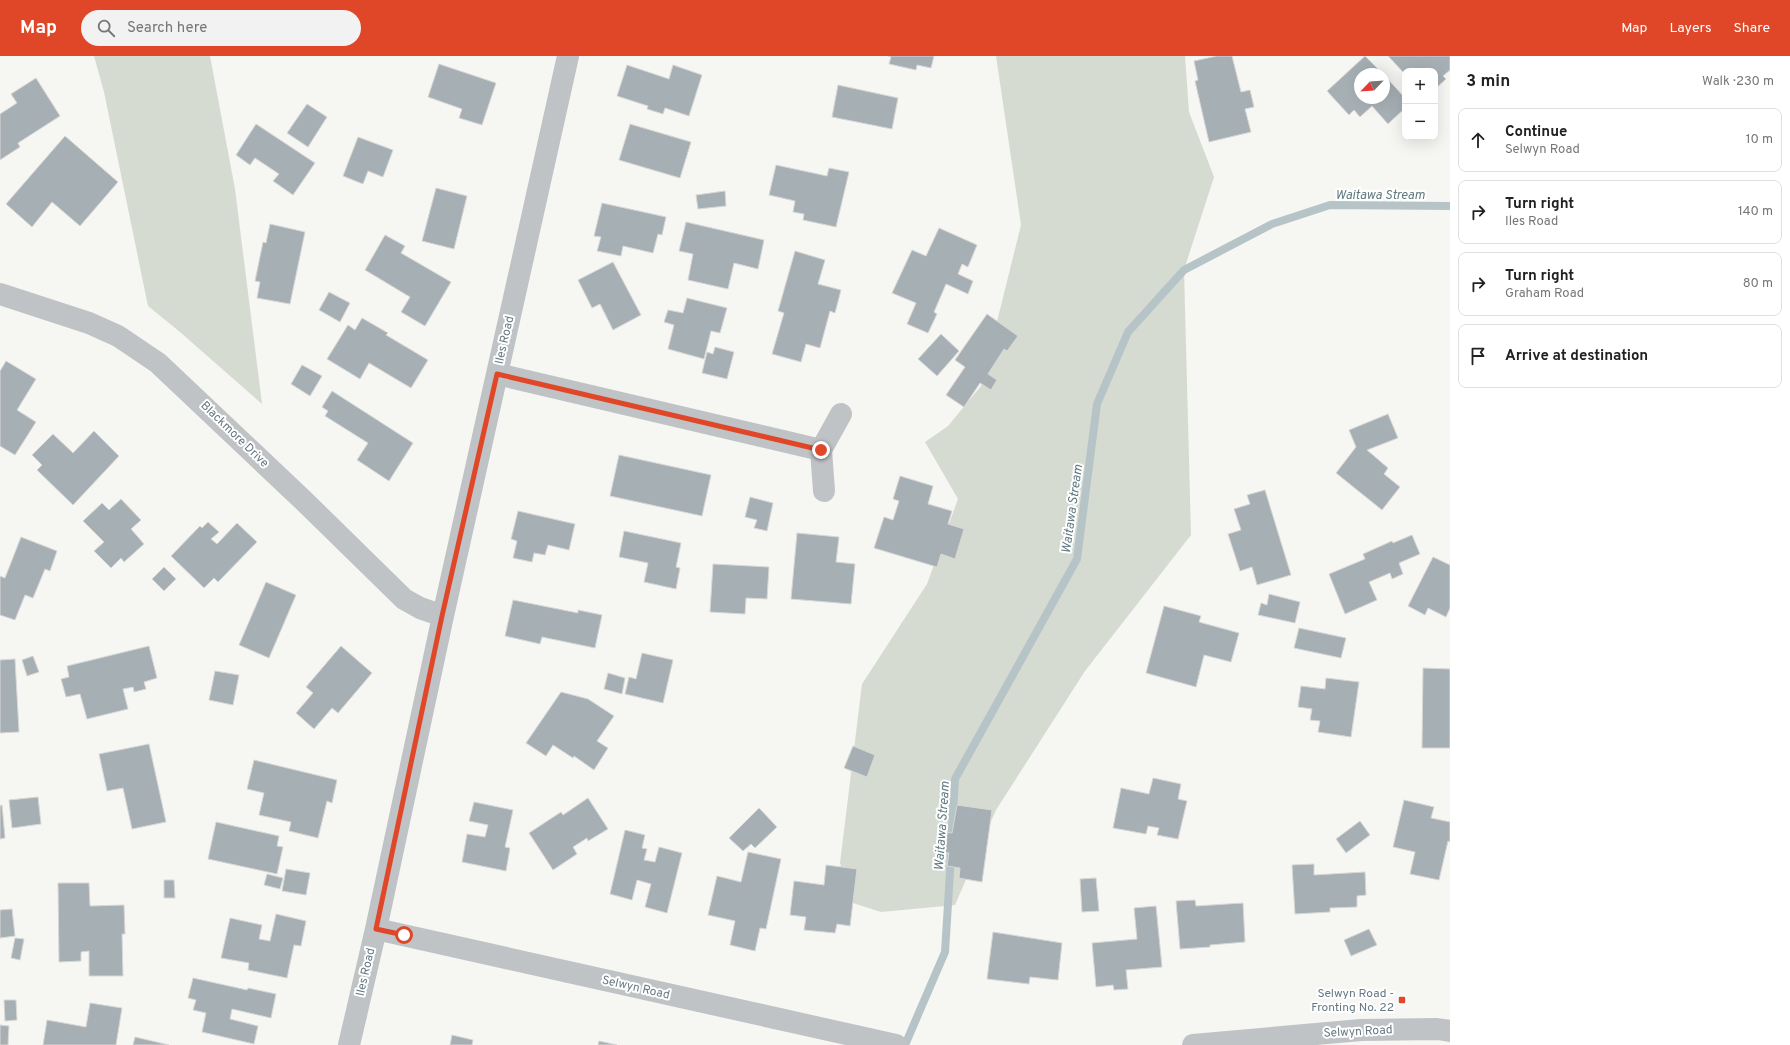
<!DOCTYPE html>
<meta charset="utf-8">
<style>
body{margin:0;font-family:Overpass,sans-serif;background:#f2f2f2;color:#222}
.controls{position:absolute;right:12px;top:12px;display:grid;overflow:hidden;border-radius:8px;box-shadow:0 4px 16px #0002}
.controls button{width:36px;height:36px;display:grid;place-items:center;padding:0;border:0;border-bottom:1px solid #e0e0e0;background:#fff;color:#222;font:20px sans-serif}
.compass{position:absolute;left:1354px;top:12px;width:36px;height:36px;border-radius:50%;background:#fff;box-shadow:0 4px 16px #0002;rotate:245deg}
.stop{position:absolute;width:12px;height:12px;margin:-9px;border:3px solid #e04729;border-radius:50%;background:#fff}
.stop.end{background:#e04729;border-color:#fff;box-shadow:0 1px 4px #0008}
.list{margin:0;padding:0;list-style:none}
h2{display:flex;justify-content:space-between;align-items:center;height:52px;margin:0;padding:0 16px;font-size:17px}
h2 small{font-size:13px;font-weight:400;color:#767676}
.list li{display:grid;grid-template-columns:26px 1fr auto;gap:12px;align-items:center;box-sizing:border-box;height:64px;margin:0 8px 8px;padding:0 8px;border:1px solid #e0e0e0;border-radius:8px}
.list b{display:block;font-size:15px;white-space:nowrap}
.list p{margin:0;font-size:13px;white-space:nowrap;color:#767676}
.list em{font-size:13px;font-style:normal;color:#767676}
.icon{flex:none;width:22px;height:22px;fill:none;stroke:currentColor;stroke-width:2;stroke-linecap:round;stroke-linejoin:round}
.map{position:relative;flex:none;width:1450px;height:989px;overflow:hidden}
header{display:flex;align-items:center;gap:24px;box-sizing:border-box;height:56px;padding:0 20px;background:#e04729;color:#fff}
header strong{font-size:19px}
nav{display:flex;gap:22px;margin-inline-start:auto;font-size:14px}
.search{width:280px;height:36px;background:#f2f2f2;display:flex;align-items:center;gap:10px;box-sizing:border-box;padding:0 14px;border-radius:22px;color:#767676;font-size:15px}
main{display:flex}
aside{flex:1;background:#fff}
.map>svg:first-child{display:block}
</style>
<header>
<strong>Map</strong>
<div class="search"><svg class="icon" aria-label="search" viewBox="0 0 24 24"><circle cx="10" cy="10" r="6"/><path d="M15 15l6 6"/></svg>Search here</div>
<nav><a>Map</a><a>Layers</a><a>Share</a></nav>
</header>
<main>
<div class="map">
<svg width="1450" height="989" viewBox="0 0 1450 989">
<rect width="100%" height="100%" fill="#f6f6f3"/>
<!-- green -->
<path fill="#d6dbd2" d="M94 0H210L235 133 262 348 180 276 148 250 104 36Z
M996 0H1185L1189 56 1214 121 1184 214 1191 479 1085 615 996 754 955 849 881 856 853 847 840 807 862 628 927 528 958 443 925 386 948 370 981 330 1021 169Z"/>
<g fill="none" stroke-linecap="round" stroke-linejoin="round">
<!-- stream -->
<path stroke="#b6c4c7" stroke-width="8" d="M951 788 955 723 1077 503 1097 348 1128 276 1184 214 1272 168 1330 149 1450 150
M905 989 945 896 951 800"/>
</g>
<!-- building -->
<path fill="#a6afb4" stroke="#d8d7d5" d="M888 0H934L931 12 917 9 916 14 889 8 891 1Z
M1217 0H1232L1241 36 1250 34 1254 51 1245 53 1251 76 1209 86 1195 25 1198 24 1194 5Z
M1365 0 1383 18H1360V42H1384V19L1405 42V52L1388 68 1372 50 1360 61 1354 54 1349 59 1327 35Z
M1388 0H1450V14L1443 20 1446 23 1435 33V15H1405V18Z
M439 8 496 27 482 69 459 62 462 53 428 41Z
M627 9 669 23 673 9 702 19 689 60 665 52 663 58 647 53 648 50 617 40Z
M36 22 60 60 18 87 20 91 0 104V58L17 47 11 38Z
M838 29 898 42 892 73 832 61Z
M307 48 327 61 308 91 287 77Z
M256 68 315 107 293 139 273 125 279 118 255 102 250 109 236 99Z
M630 68 691 86 680 122 619 104Z
M65 80 118 126 80 170 52 146 32 171 6 148Z
M358 81 393 94 383 121 368 115 363 128 343 120Z
M776 109 827 120 829 112 849 116 836 171 803 164 804 158 793 156 795 145 769 139Z
M436 132 467 140 454 193 422 185Z
M725 135 726 150 698 153 696 139Z
M602 147 666 161 662 179 658 178 653 197 623 190 621 200 597 195 601 181 594 180Z
M686 166 764 184 758 213 734 207 728 233 688 224 693 198 679 195Z
M270 168 305 176 290 248 257 242 260 226 255 225 263 186 266 187Z
M939 172 977 189 968 211 962 208 958 218 973 225 968 238 946 228 934 256 937 258 928 277 907 268 916 247 892 237 912 194 926 200Z
M385 179 405 190 401 197 451 226 425 270 401 256 410 241 365 214Z
M795 195 825 204 818 228 841 234 835 257 830 255 820 292 806 288 801 306 772 298 784 257 778 255Z
M613 206 641 259 613 274 600 248 592 252 578 224Z
M329 236 350 247 340 266 319 254Z
M687 242 727 252 720 277 711 275 704 303 668 293 674 269 664 266 668 254 683 257Z
M987 258 1018 280 1007 295 1004 293 988 318 997 324 991 334 980 327 964 351 946 339 965 311 955 304Z
M362 262 388 277 386 279 428 304 411 332 369 307 360 323 327 303 348 269 355 274Z
M941 278 959 295 937 320 918 303Z
M715 291 734 296 727 323 702 317 707 296 713 298Z
M6 305 36 323 17 354 36 366 15 399 0 390V315Z
M302 309 322 320 310 340 291 328Z
M332 335 413 387 389 425 357 404 368 387 325 360 328 355 322 351Z
M1388 358 1398 382 1367 394 1388 412 1384 418 1400 431 1382 454 1336 417 1356 391 1349 374Z
M94 375 119 400 73 449 37 414 42 409 32 399 53 378 73 397Z
M619 399 711 419 702 460 610 440Z
M900 420 933 430 928 448 952 455 948 468 964 473 955 503 941 498 937 511 874 492 884 461 893 464 899 445 893 443Z
M1265 434 1291 519 1257 529 1252 511 1240 515 1228 478 1241 474 1234 453 1250 448 1247 439Z
M750 441 773 447 767 475 754 472 757 464 745 461Z
M121 443 141 464 131 473 144 488 124 506 121 502 111 512 94 495 104 486 83 465 102 447 109 454Z
M518 455 575 468 569 494 548 489 545 499 534 497 532 506 513 502 517 485 511 483Z
M208 466 219 476 211 483 217 488 237 467 257 486 218 526 214 522 204 532 171 500 200 470 202 472Z
M624 475 681 487 676 511 680 512 676 533 644 526 648 507 619 501Z
M797 477 839 481 836 506 855 508 851 548 791 543Z
M1412 479 1420 498 1399 507 1403 518 1392 523 1390 517 1369 526 1377 544 1345 558 1329 518 1365 503 1363 498 1392 485 1393 487Z
M21 481 57 495 50 515 45 513 33 542 25 539 15 564 0 559V520L5 522Z
M1433 501 1450 509V552L1446 561 1428 552 1425 559 1408 550Z
M713 508 769 511 767 543 746 542 745 558 710 556Z
M164 511 176 523 164 535 152 523Z
M266 526 296 539 269 602 239 589Z
M1269 538 1300 546 1295 567 1258 559 1261 547 1267 549Z
M513 544 578 557V554L602 559 595 592 542 581 540 588 505 580Z
M1164 550 1201 560 1199 566 1239 577 1231 606 1204 599 1196 631 1146 617Z
M1299 572 1346 582 1341 602 1294 592Z
M149 590 157 622 144 626 146 633 134 636 133 631 123 633 128 653 87 663 80 638 66 641 61 623 69 621 67 610Z
M341 590 372 617 338 657 332 652 314 673 296 657 313 637 306 631Z
M642 597 673 604 663 647 625 638 629 621 636 623Z
M33 600 39 616 27 620 22 604Z
M15 603 19 676 0 677V604Z
M1423 612 1450 613V692H1422Z
M215 615 239 619 233 649 209 644Z
M608 617 625 622 622 638 604 633Z
M1326 622 1359 626 1351 681 1318 676 1320 665 1310 664 1312 653 1298 651 1301 630 1325 633Z
M561 636 588 643 614 660 597 685 608 692 594 714 574 700 573 702 553 689 546 700 526 687Z
M149 688 166 766 132 773 123 732 107 735 99 698Z
M853 690 875 699 867 721 844 712Z
M254 704 337 724 332 747 327 745 318 782 289 775 291 766 259 759 264 737 247 733Z
M1153 722 1181 728 1178 743 1187 745 1178 783 1157 779 1159 772 1148 770 1146 778 1113 772 1121 732 1149 738Z
M38 741 41 768 12 772 9 744Z
M588 742 608 773 588 785 587 782 573 791 577 798 553 814 529 777 561 756 563 759Z
M1404 744 1434 751 1431 762 1450 766V786L1448 785 1439 824 1410 818 1415 796 1393 791Z
M474 746 513 754 505 791 510 792 506 815 462 806 467 778 485 781 488 769 469 765Z
M2 749 5 782 0 783V750Z
M957 749 992 754 982 826 959 822 960 812 947 810 949 797 938 796 941 775 952 777Z
M759 752 777 771 755 792 751 788 743 795 729 782Z
M1360 765 1370 779 1346 797 1336 783Z
M216 766 279 780 277 790 283 791 277 818 208 803Z
M625 774 645 779 642 792 647 793 644 804 655 806 659 791 682 797 667 857 645 851 651 828 637 824 632 844 610 838Z
M748 796 781 803 766 873 760 872 755 895 730 889 735 865 708 859 717 820 741 826Z
M1314 808V819L1365 816 1366 839 1357 840V851L1330 852V856L1295 858 1292 809Z
M826 809 857 813 850 870 837 868 835 877 804 874 806 861 790 859 794 825 824 829Z
M286 813 310 817 306 839 282 835Z
M267 818 283 822 280 833 264 829Z
M1096 822 1099 855 1082 856 1080 823Z
M164 824H174L175 842H164Z
M58 827H89L90 850 124 849 125 878H122L123 920H89V895L81 896V905L59 906Z
M1195 844 1196 850 1243 847 1245 886 1210 889V891L1180 893 1176 845Z
M1156 850 1162 911 1126 914 1128 933 1114 934 1113 929 1096 931 1092 887 1137 883 1134 852Z
M12 853 15 880 0 882V854Z
M276 858 306 865 301 890 294 889 287 922 248 914 249 907 221 902 230 862 262 869 259 883 270 885Z
M1369 873 1377 889 1351 900 1344 884Z
M993 876 1062 887 1058 924 1030 921 1029 928 987 923Z
M15 882 24 883 20 904 11 902Z
M193 922 247 934 248 932 276 938 271 962 232 953 230 963 258 970 254 988 202 976 206 957 193 954 196 944 188 942Z
M4 944H16L17 964 5 965Z
M90 947 122 952 116 989H43L47 964 86 971Z
M0 969 9 970 8 989H0Z
M452 979 473 984 472 989H450Z
M135 981 169 989H133Z
M599 985 617 989H598Z"/>
<g fill="none" stroke-linecap="round" stroke-linejoin="round">
<!-- street -->
<path stroke="#bfc3c6" stroke-width="22" d="M0 238 89 267 118 280 158 307 304 445 404 543 420 552 443 560
M497 318 821 394
M824 435 821 394 841 358
M376 873 896 989
M349 989 376 873 443 560 568 0
M1193 989 1361 974 1437 973 1450 975"/>
</g>
<g fill="none" stroke-linecap="round" stroke-linejoin="round">
<!-- route -->
<path stroke="#e04729" stroke-width="5" d="M404 879 376 873 442 560 497 318 821 394"/>
</g>
<!-- markers -->
<rect fill="#e04729" stroke="#fff" stroke-width="1.5" x="1398" y="940" width="8" height="8" rx="2"/>
<g text-anchor="middle" stroke-width="4" stroke-linejoin="round" paint-order="stroke">
<!-- street labels -->
<g font-size="12" fill="#667883" stroke="#fff">
<text transform="translate(504 284) rotate(-77)" y="4">Iles Road</text>
<text transform="translate(235 378) rotate(44)" y="4">Blackmore Drive</text>
<text transform="translate(365 916) rotate(-77)" y="4">Iles Road</text>
<text transform="translate(636 931) rotate(13)" y="4">Selwyn Road</text>
<text transform="translate(1358 975) rotate(-3)" y="4">Selwyn Road</text>
</g>
<!-- poi labels -->
<g font-size="12" fill="#667883" stroke="#fff" text-anchor="end">
<text x="1394" y="941">Selwyn Road -<tspan x="1394" dy="14">Fronting No. 22</tspan></text>
</g>
<!-- water labels -->
<g font-size="13" font-style="italic" fill="#617a80" stroke="#fff">
<text x="1380" y="143">Waitawa Stream</text>
<text transform="translate(1071 453) rotate(-82)" y="5">Waitawa Stream</text>
<text transform="translate(941 770) rotate(-86)" y="5">Waitawa Stream</text>
</g>
</g>
</svg>
<div class="controls">
<button>+</button>
<button>−</button>
</div>
<svg class="compass" viewBox="-18 -18 36 36"><path d="M0-13l5 13h-10z" fill="#e53935"/><path d="M0 13l5-13h-10z" fill="#767676"/></svg>
<div class="stop" style="left:404px;top:879px"></div>
<div class="stop end" style="left:821px;top:394px"></div>
</div>
<aside>
<h2>3 min<small>Walk · 230 m</small></h2>
<ul class="list">
<li><svg class="icon" aria-label="ahead" viewBox="0 0 24 24"><path d="M12 20V5M6 11l6-6 6 6"/></svg><div><b>Continue</b><p>Selwyn Road</p></div><em>10 m</em></li>
<li><svg class="icon" aria-label="right" viewBox="0 0 24 24"><path d="M7 20v-9h11M14 6l5 5-5 5"/></svg><div><b>Turn right</b><p>Iles Road</p></div><em>140 m</em></li>
<li><svg class="icon" aria-label="right" viewBox="0 0 24 24"><path d="M7 20v-9h11M14 6l5 5-5 5"/></svg><div><b>Turn right</b><p>Graham Road</p></div><em>80 m</em></li>
<li><svg class="icon" aria-label="arrive" viewBox="0 0 24 24"><path d="M6 21V4h12l-3 4 3 4H6"/></svg><div><b>Arrive at destination</b></div></li>
</ul>
</aside>
</main>
